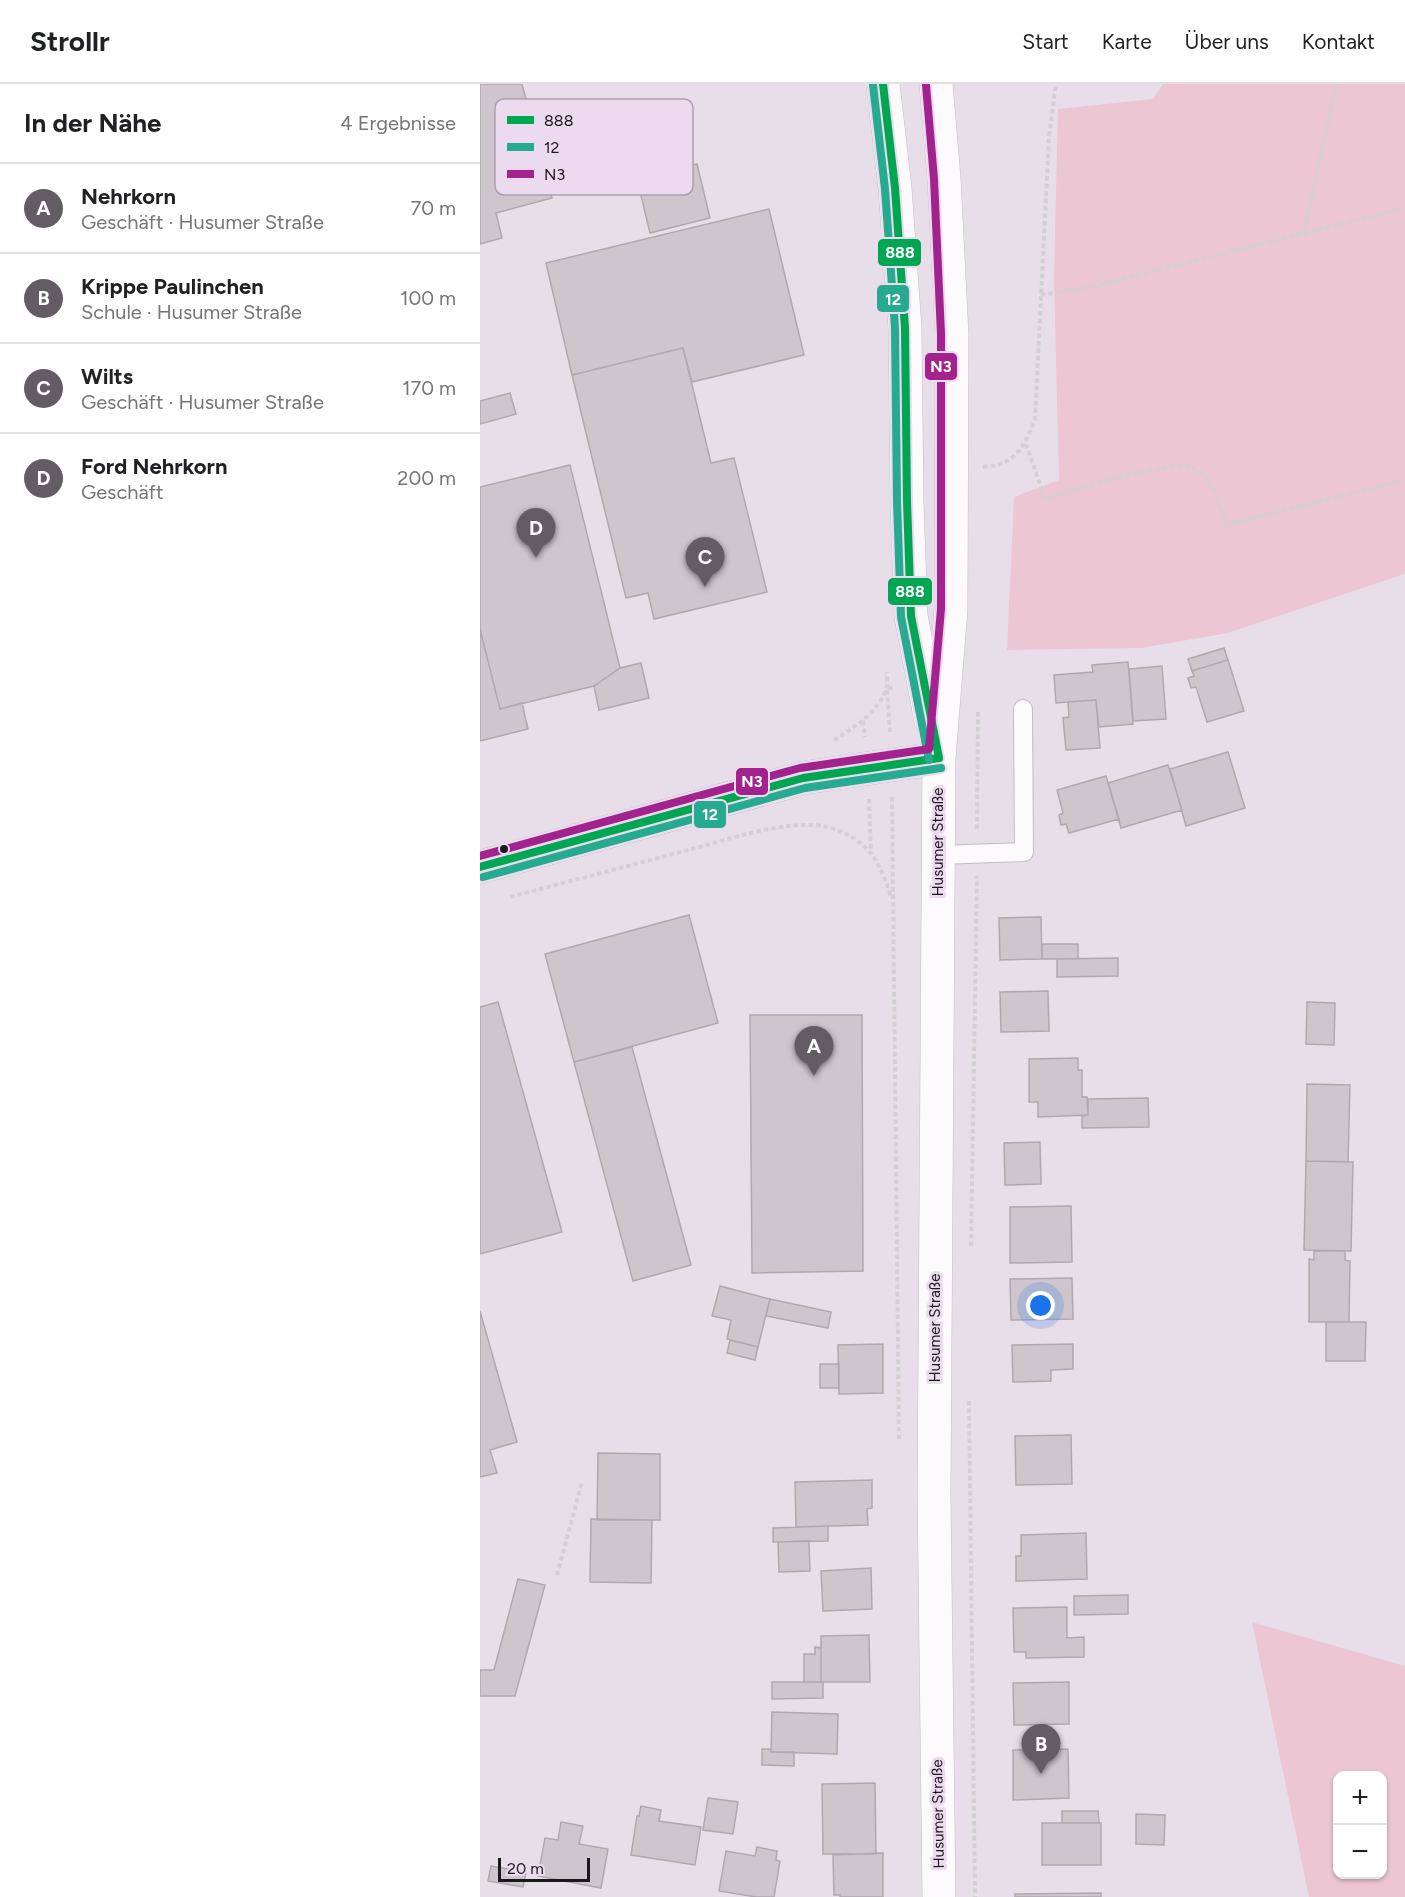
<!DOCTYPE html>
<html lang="de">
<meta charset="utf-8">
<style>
body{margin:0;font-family:Figtree,sans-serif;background:#f2f2f2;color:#202124}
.controls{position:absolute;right:18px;bottom:18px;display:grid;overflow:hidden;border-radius:12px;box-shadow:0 2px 4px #0004}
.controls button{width:54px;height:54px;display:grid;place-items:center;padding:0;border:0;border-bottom:2px solid #e0e0e0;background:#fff;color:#202124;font:30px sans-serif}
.scale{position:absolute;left:18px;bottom:15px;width:92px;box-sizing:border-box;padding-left:6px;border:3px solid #1c161d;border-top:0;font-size:16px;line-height:21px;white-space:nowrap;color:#1c161d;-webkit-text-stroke:4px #ecdaee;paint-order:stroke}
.you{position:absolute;left:561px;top:1222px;width:21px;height:21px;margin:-15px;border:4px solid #fff;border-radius:50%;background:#1a73e8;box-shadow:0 0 0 9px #1a73e833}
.badge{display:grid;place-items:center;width:39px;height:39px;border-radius:50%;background:#635c65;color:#fff;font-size:20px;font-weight:700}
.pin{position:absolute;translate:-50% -50px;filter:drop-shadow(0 2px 3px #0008)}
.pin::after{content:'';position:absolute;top:32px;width:21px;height:18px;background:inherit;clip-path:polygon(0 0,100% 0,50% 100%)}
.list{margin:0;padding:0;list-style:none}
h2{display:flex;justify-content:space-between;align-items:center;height:78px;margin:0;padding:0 24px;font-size:26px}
h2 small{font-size:20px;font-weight:400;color:#757577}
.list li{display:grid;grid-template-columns:39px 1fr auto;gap:18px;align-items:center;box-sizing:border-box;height:90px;padding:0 24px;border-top:2px solid #e0e0e0}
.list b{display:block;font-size:22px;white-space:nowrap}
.list p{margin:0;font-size:20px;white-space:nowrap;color:#757577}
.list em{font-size:20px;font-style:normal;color:#757577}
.map{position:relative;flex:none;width:925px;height:1813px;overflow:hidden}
header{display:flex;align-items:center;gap:36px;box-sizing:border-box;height:84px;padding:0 30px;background:#fff;border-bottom:2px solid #e0e0e0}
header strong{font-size:28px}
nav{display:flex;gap:33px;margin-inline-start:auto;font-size:21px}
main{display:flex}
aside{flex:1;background:#fff}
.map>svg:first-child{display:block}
</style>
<header>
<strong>Strollr</strong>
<nav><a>Start</a><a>Karte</a><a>Über uns</a><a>Kontakt</a></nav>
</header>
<main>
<aside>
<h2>In der Nähe<small>4 Ergebnisse</small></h2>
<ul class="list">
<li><span class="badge">A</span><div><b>Nehrkorn</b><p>Geschäft · Husumer Straße</p></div><em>70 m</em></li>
<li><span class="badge">B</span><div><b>Krippe Paulinchen</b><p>Schule · Husumer Straße</p></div><em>100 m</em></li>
<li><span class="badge">C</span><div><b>Wilts</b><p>Geschäft · Husumer Straße</p></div><em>170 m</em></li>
<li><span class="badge">D</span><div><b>Ford Nehrkorn</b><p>Geschäft</p></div><em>200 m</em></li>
</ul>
</aside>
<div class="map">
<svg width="925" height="1813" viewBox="0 0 925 1813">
<rect width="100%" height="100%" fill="#e8deea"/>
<!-- green -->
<path fill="#ecc6d2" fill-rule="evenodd" d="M683 0H925V490L748 549 661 564 527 566 534 413 579 396 574 195 578 25 673 15Z
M772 1538 925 1582V1813H829ZM858 1692H902V1790H858Z"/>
<!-- building -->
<path fill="#cfc6cd" stroke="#b0a8af" stroke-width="1.5" d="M0 0H42L72 114 16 129 22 154 0 160Z
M217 80 230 134 170 149 157 95Z
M289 125 324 271 212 298 203 264 92 291 66 179Z
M203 264 231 379 254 374 287 508 174 535 168 509 146 514 92 291Z
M30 309 36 330 0 340V317Z
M90 381 140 584 114 602 20 625 0 545V403Z
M0 545 20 625 42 619 48 645 0 657Z
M744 564 748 576 712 587 708 575Z
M748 576 764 627 727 638 716 603 711 604 708 594 714 592 712 587Z
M648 578 653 640 619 643 616 616 576 619 574 591 613 588 612 581Z
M161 579 169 614 119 626 114 602 140 584Z
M682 582 686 635 653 637 649 585Z
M616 616 620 664 586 666 583 634 589 633 588 618Z
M748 668 765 724 706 742 690 685Z
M688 681 702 726 641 744 628 699Z
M626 692 639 735 589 749 586 740 581 741 579 731 583 729 577 706Z
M209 831 238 939 94 978 65 870Z
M561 833 562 875 520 876 519 834Z
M562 860H598V875H562Z
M638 874V892L577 893V875Z
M568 907 569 947 521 948 520 908Z
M18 918 82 1148 0 1170V923Z
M827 918 855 919 854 961 826 960Z
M270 931H382L383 1187 272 1189Z
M152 963 211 1181 153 1197 94 978Z
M598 974V986H602V1013H607L608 1031 558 1033V1018H549V975Z
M827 1000 870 1001 868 1078 826 1077Z
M668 1014 669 1043 602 1044V1032L608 1031V1015Z
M560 1058 561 1100 525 1101 524 1059Z
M826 1077 873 1078 871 1167 824 1166Z
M591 1122 592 1178 530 1179V1123Z
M834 1167H865V1176L870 1177 869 1238H829V1175L834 1176Z
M592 1194 593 1235 531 1236 530 1195Z
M240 1202 290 1215 278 1263 247 1255 251 1236 232 1232Z
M290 1215 351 1228 348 1244 286 1232Z
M0 1227 37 1358 10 1366 17 1389 0 1393Z
M846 1238H886L885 1277H846Z
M250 1256 278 1263 275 1276 247 1269Z
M403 1260V1309L359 1310 358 1261Z
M593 1260V1285L571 1286V1297L533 1298 532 1261Z
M340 1280H359V1304H340Z
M591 1351 592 1400 536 1401 535 1352Z
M118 1369 180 1370V1436H117Z
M392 1396V1424L387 1425 388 1441 316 1443 315 1398Z
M111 1435 172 1436 171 1499 110 1498Z
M348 1442V1457L293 1458V1444Z
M606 1449 607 1495 536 1497V1472H541V1451Z
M329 1457 330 1487 299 1488 298 1458Z
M391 1484 392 1525 343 1527 341 1487Z
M38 1495 65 1501 35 1612H0V1586H14Z
M648 1511V1530L594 1531V1512Z
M587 1523V1554L604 1553V1573L546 1574V1568H534L533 1524Z
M389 1551 390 1598H341V1552Z
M335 1563 341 1564V1598H324V1570H335Z
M292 1598H343V1614L292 1615Z
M589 1598V1640L534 1641 533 1599Z
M292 1628 358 1630 357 1670 291 1668Z
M282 1665H291V1668H314V1682L282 1681Z
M588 1665 589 1714 533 1716V1666Z
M395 1699 396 1770H343L342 1700Z
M228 1714 258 1718 253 1750 223 1746Z
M161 1722 181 1726 179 1737 221 1743 215 1781 151 1771 157 1732H159Z
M582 1727H618L619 1739H582Z
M656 1730 685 1731 684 1761 656 1760Z
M81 1738 103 1742 99 1760 128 1765 121 1804 58 1792 65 1754 78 1756Z
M562 1739H621V1781H562Z
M277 1763 297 1767 296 1776 300 1777 294 1813H276L239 1807 246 1767 275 1772Z
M403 1769V1813H360V1811H354L353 1771Z
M11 1782 46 1788 43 1803 8 1797Z
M621 1809V1813H535V1810Z"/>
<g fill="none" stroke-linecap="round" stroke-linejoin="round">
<!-- lane casing -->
<g stroke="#c3bcc4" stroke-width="20">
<path id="lane" d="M458 771 544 768 543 625"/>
</g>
<!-- secondary casing -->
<g stroke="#c3bcc4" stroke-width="34">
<path id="secondary" d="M403 0 415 104 425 244 427 418 431 532 451 637
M456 0 464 94 472 250 471 525 459 674 454 1410 459 1813
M0 783 323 694 459 674"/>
</g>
<!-- path -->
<path stroke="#d3d0d3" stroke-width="4" stroke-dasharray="4.5 3" stroke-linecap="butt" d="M824 149 856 0
M561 211 615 202 925 124
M546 360 565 415 645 391 695 382H709L724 390 734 405 746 441 925 396
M503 383C536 381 544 363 555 335L569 53 576 0
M383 637 385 653
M410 648 407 604H414
M354 656C373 645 402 625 407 602 407 598 407 592 407 588
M412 713 419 1356
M389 715 391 769
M497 745 498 627
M30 813C90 797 149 782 208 766 247 756 309 734 347 743 385 752 402 779 411 814
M491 1162 497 792
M489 1317 495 1813
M77 1491 102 1398"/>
<!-- lane -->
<use href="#lane" stroke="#fcfafc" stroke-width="18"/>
<!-- secondary -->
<use href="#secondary" stroke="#fcfafc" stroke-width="33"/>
<!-- bus-1 casing -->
<g stroke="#ecdaee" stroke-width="12">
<path id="bus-1" d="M403 0 415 104 425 244 427 418 431 532 459 674
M0 783 323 694 459 674"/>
</g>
<!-- bus-2 casing -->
<g stroke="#ecdaee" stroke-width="12">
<path id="bus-2" d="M393 1 405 105 415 244 417 418 421 533 449 676
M3 793 325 704 461 684"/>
</g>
<!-- bus-3 casing -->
<g stroke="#ecdaee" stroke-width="12">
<path id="bus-3" d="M0 772 320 684 449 665 461 525V250L454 95 446 1"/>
</g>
<!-- bus-1 -->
<use href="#bus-1" stroke="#00a651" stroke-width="8"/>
<!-- bus-2 -->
<use href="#bus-2" stroke="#26aa90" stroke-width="8"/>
<!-- bus-3 -->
<use href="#bus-3" stroke="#a2238e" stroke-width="8"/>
</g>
<!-- markers -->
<circle fill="#1c161d" stroke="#ecdaee" stroke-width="2" cx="24" cy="765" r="5"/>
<g text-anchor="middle" stroke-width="6" stroke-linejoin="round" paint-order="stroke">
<!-- street labels -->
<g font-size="15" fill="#1c161d" stroke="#ecdaee">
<text transform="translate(458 758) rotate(-90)" y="5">Husumer Straße</text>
<text transform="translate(455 1244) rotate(-90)" y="5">Husumer Straße</text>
<text transform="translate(458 1730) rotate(-91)" y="5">Husumer Straße</text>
</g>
</g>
<!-- legend -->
<rect x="15" y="15" width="198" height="96" rx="9" fill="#ecdaee" stroke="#ae9faf" stroke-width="1.5"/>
<rect x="27" y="32" width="27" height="8" fill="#00a651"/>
<rect x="27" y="59" width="27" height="8" fill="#26aa90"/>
<rect x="27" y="86" width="27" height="8" fill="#a2238e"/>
<g font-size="16" fill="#1c161d">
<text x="64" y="42">888</text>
<text x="64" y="69">12</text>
<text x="64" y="96">N3</text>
</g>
<g stroke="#ecdaee" stroke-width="2">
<rect x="397" y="154" width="45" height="29" rx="6" fill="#00a651"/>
<rect x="396" y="200" width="34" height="29" rx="6" fill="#26aa90"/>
<rect x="444" y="268" width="34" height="29" rx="6" fill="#a2238e"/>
<rect x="407" y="493" width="46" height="29" rx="6" fill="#00a651"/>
<rect x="255" y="683" width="34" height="29" rx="6" fill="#a2238e"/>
<rect x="213" y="716" width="34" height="29" rx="6" fill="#26aa90"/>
</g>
<g font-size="16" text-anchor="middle" font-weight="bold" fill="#fff">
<text x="420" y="174">888</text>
<text x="413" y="221">12</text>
<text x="461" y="288">N3</text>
<text x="430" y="513">888</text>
<text x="272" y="703">N3</text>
<text x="230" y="736">12</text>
</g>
</svg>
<div class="controls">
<button>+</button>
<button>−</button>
</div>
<div class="scale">20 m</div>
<div class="you"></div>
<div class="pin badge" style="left:334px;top:992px">A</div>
<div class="pin badge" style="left:561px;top:1690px">B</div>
<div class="pin badge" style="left:225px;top:503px">C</div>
<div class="pin badge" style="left:56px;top:474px">D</div>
</div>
</main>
